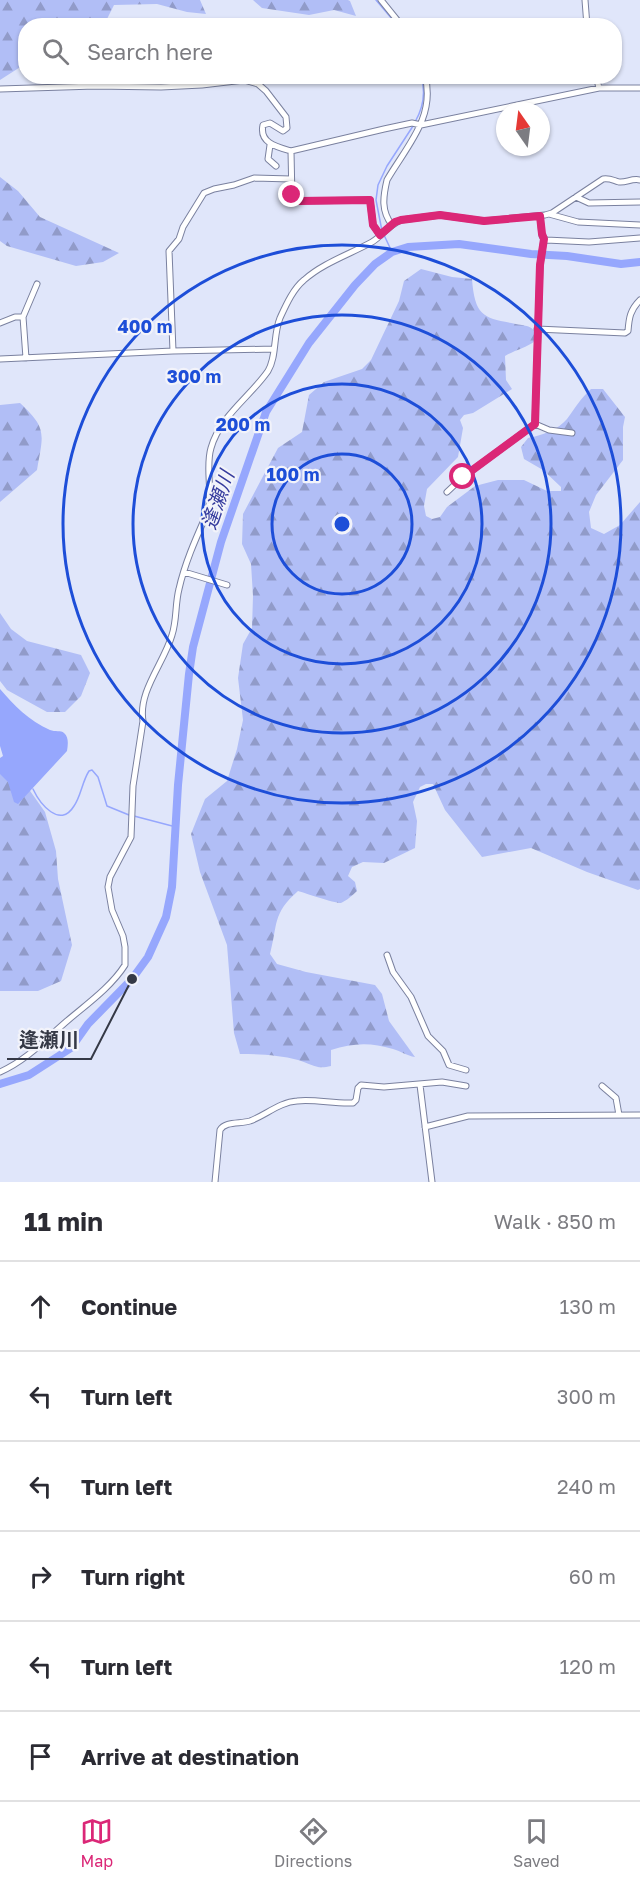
<!DOCTYPE html>
<meta charset="utf-8">
<style>
body{margin:0;font-family:"Golos Text","Noto Sans JP",sans-serif;background:#f7f7f7;color:#2b2b33}
.compass{position:absolute;left:496px;top:102px;width:54px;height:54px;border-radius:50%;background:#fff;box-shadow:0 2px 4px #0004;rotate:346deg}
.stop{position:absolute;width:18px;height:18px;margin:-14px;border:4px solid #db2777;border-radius:50%;background:#fff}
.stop.end{background:#db2777;border-color:#fff;box-shadow:0 2px 6px #0008}
.list{margin:0;padding:0;list-style:none}
h2{display:flex;justify-content:space-between;align-items:center;height:78px;margin:0;padding:0 24px;font-size:26px}
h2 small{font-size:20px;font-weight:400;color:#7c7c81}
.list li{display:grid;grid-template-columns:39px 1fr auto;gap:18px;align-items:center;box-sizing:border-box;height:90px;padding:0 24px;border-top:2px solid #e1e1e2}
.list b{display:block;font-size:22px;white-space:nowrap}
.list em{font-size:20px;font-style:normal;color:#7c7c81}
.icon{flex:none;width:33px;height:33px;fill:none;stroke:currentColor;stroke-width:2;stroke-linecap:round;stroke-linejoin:round}
.map{position:relative;flex:none;width:640px;height:1182px;overflow:hidden}
.search{position:absolute;background:#fff;box-shadow:0 2px 4px #0004;left:18px;right:18px;top:18px;height:66px;display:flex;align-items:center;gap:15px;box-sizing:border-box;padding:0 21px;border-radius:24px;color:#7c7c81;font-size:22px}
.sheet{height:618px;background:#fff}
nav{display:flex;justify-content:space-around;align-items:center;box-sizing:border-box;height:84px;border-top:2px solid #e1e1e2;background:#fff;font-size:16px;color:#7c7c81}
nav a{display:grid;justify-items:center;gap:3px}
nav .on{color:#db2777}
.map>svg:first-child{display:block}
</style>
<div class="map">
<svg width="640" height="1182" viewBox="0 0 640 1182">
<defs>
<pattern id="forest-firs" width="22" height="20" patternUnits="userSpaceOnUse" patternTransform="scale(1.5)"><rect width="22" height="20" fill="#b1bef6"/><path d="M5 1l3.5 6h-7zM16 11l3.5 6h-7z" fill="#919bc9"/></pattern>
</defs>
<rect width="100%" height="100%" fill="#e0e6fa"/>
<!-- forest -->
<path fill="url(#forest-firs)" d="M0 0H200L206 14 187 12 157 4 114 5 104 25 26 26 25 64 0 80Z
M253 0H348L350 1 356 16 334 10 309 15 262 8Z
M0 177 18 191 40 217 119 253 103 262 76 266 7 246 0 241Z
M421 269 452 277 472 279C475 320 486 318 522 325 526 326 531 326 534 331 535 334 534 338 535 341 526 348 515 350 505 356L506 380 512 389 473 413 464 415 460 420 463 428 458 457 427 489 424 506 426 516 432 519 440 517 447 507 475 486 498 480H524L547 491H561V487L543 470 524 459 521 447 528 438C541 436 559 429 567 419 575 408 581 398 591 389H603L625 417 623 427V460L596 495 589 512 591 528 604 534 620 525 640 502V889L638 890 587 872 531 848 482 857 445 810 433 784H426L420 787 413 802 417 821 415 848 384 863 363 862 352 867 348 876 355 882 357 891C353 895 346 901 341 903 337 904 305 893 298 891 272 914 278 924 270 954L277 964 306 972 375 985 382 994 389 1021 415 1057C407 1056 401 1051 393 1049 370 1042 353 1043 331 1050V1066C316 1070 312 1064 298 1060 280 1055 259 1054 240 1054L234 1033 227 945 200 872 191 834 205 799 227 781 237 749 243 720 238 678 243 644 252 628 253 596 251 564 242 544 243 514 278 448 302 432 309 395 324 382 362 369 371 360 399 301 404 281Z
M20 403C48 429 43 434 37 470L0 502V405Z
M0 613 11 629 27 641 81 655 90 673 81 696 65 712H47L7 690 0 681Z
M0 761 28 788 45 812 56 851 58 879 72 945 61 981 38 991H0Z"/>
<!-- water -->
<path fill="#96a7fd" d="M0 689C14 705 29 721 50 730 55 732 61 730 64 733 69 737 68 745 67 751L18 804 14 802 8 782 0 774V758L3 756 0 746Z"/>
<g fill="none" stroke-linecap="round" stroke-linejoin="round">
<!-- stream -->
<path stroke="#96a7fd" stroke-width="1.5" d="M376 0 398 26
M415 122C423 108 426 92 421 76
M382 231 376 200 378 185 387 166 413 126
M384 235 392 252
M33 789C40 804 60 829 74 806 81 796 82 782 89 771L92 770 98 777 107 806 129 815
M134 816 176 827"/>
<!-- river -->
<path stroke="#96a7fd" stroke-width="8" d="M0 1084 29 1075 71 1048 88 1024 132 979 148 957 166 917 172 887 178 785 189 674 193 647 221 542 266 412 309 343 355 285 375 264 392 252 408 247 459 244 531 254 567 256 621 264 640 262"/>
<!-- minor casing -->
<g stroke="#7a819f" stroke-width="7">
<path id="minor" d="M381 0 402 26
M585 0 587 26
M596 76 599 88
M0 89 95 86 161 87 202 85 244 80 258 84 266 91 286 117 287 128 283 131 270 123 263 125C259 143 277 147 291 151
M270 145 268 159 276 166
M576 197 589 203 640 202
M549 214 578 222 640 225
M540 216 542 236 546 240 589 242 640 238
M392 225C381 211 383 197 387 180 406 147 436 117 425 76
M380 235 373 225 370 200 299 201 292 199 291 151 384 129 412 123 421 125 599 88H640
M23 317 37 284
M0 323 15 317H23L26 358
M537 329 625 333 628 331C629 318 630 310 640 300
M173 351 169 251 179 239 183 227 204 193 214 189 234 185 254 178 291 179
M0 359 173 351 274 349
M535 424 549 430 572 433
M447 492 463 477 535 424 540 265 544 239
M184 572 227 585
M387 955 393 972 411 997 428 1036 443 1051 449 1065 466 1070
M0 1072C27 1060 46 1039 67 1021 87 1004 111 987 125 965V947L123 936 112 910 108 887 110 877 131 837 133 786 143 721C138 691 164 663 172 635 177 620 175 604 179 589 185 562 197 536 208 511 213 490 205 468 211 448 220 416 250 397 268 371 277 356 273 335 280 318 286 305 293 289 304 280 323 263 350 254 372 242 382 236 389 225 401 220L440 215 484 221 545 215 552 213 603 179C610 178 612 180 619 182 626 183 632 178 640 180
M420 1085 432 1182
M602 1086 616 1098 619 1115
M425 1127 468 1116 640 1115
M215 1182 220 1130C225 1121 240 1124 250 1121 266 1115 280 1102 297 1101 315 1099 334 1104 353 1103L356 1100 358 1088 361 1085 384 1087 442 1082 466 1086"/>
</g>
<!-- minor -->
<use href="#minor" stroke="#fff" stroke-width="5"/>
</g>
<g fill="none" stroke-linecap="round" stroke-linejoin="round">
<!-- route -->
<path stroke="#db2777" stroke-width="8" d="M292 195V199L299 201 370 200 373 225 380 235 395 222 401 220 440 215 484 221 540 216 542 234 544 239 540 265 535 424 463 477"/>
</g>
<!-- distance rings -->
<g fill="none" stroke="#1d4ed8" stroke-width="3">
<circle cx="342" cy="524" r="70"/>
<circle cx="342" cy="524" r="140"/>
<circle cx="342" cy="524" r="209"/>
<circle cx="342" cy="524" r="279"/>
</g>
<g text-anchor="middle" stroke-width="4.5" stroke-linejoin="round" paint-order="stroke">
<!-- water labels -->
<g font-size="20" font-style="italic" fill="#363c9e" stroke="#f2f3fa">
<text transform="translate(218 500) rotate(-71)" y="7">逢瀬川</text>
</g>
</g>
<circle cx="342" cy="524" r="9" fill="#1d4ed8" stroke="#f2f3fa" stroke-width="3"/>
<g font-size="18" text-anchor="middle" font-weight="bold" fill="#1d4ed8" stroke="#f2f3fa" stroke-width="4.5" stroke-linejoin="round" paint-order="stroke">
<text x="145" y="333">400 m</text>
<text x="194" y="383">300 m</text>
<text x="243" y="431">200 m</text>
<text x="293" y="481">100 m</text>
</g>
<!-- callouts -->
<path fill="none" stroke="#353946" stroke-width="2" d="M132 979L91 1059H7"/>
<circle fill="#353946" stroke="#f2f3fa" stroke-width="2" cx="132" cy="979" r="6"/>
<g font-size="20" text-anchor="middle" font-weight="bold" fill="#353946" stroke="#f2f3fa" stroke-width="4.5" stroke-linejoin="round" paint-order="stroke">
<text x="49" y="1047">逢瀬川</text>
</g>
</svg>
<svg class="compass" viewBox="-18 -18 36 36"><path d="M0-13l5 13h-10z" fill="#e53935"/><path d="M0 13l5-13h-10z" fill="#7c7c81"/></svg>
<div class="stop" style="left:463px;top:477px"></div>
<div class="stop end" style="left:292px;top:195px"></div>
<div class="search"><svg class="icon" aria-label="search" viewBox="0 0 24 24"><circle cx="10" cy="10" r="6"/><path d="M15 15l6 6"/></svg>Search here</div>
</div>
<section class="sheet">
<h2>11 min<small>Walk · 850 m</small></h2>
<ul class="list">
<li><svg class="icon" aria-label="ahead" viewBox="0 0 24 24"><path d="M12 20V5M6 11l6-6 6 6"/></svg><div><b>Continue</b></div><em>130 m</em></li>
<li><svg class="icon" aria-label="left" viewBox="0 0 24 24"><path d="M17 20v-9H6M10 6l-5 5 5 5"/></svg><div><b>Turn left</b></div><em>300 m</em></li>
<li><svg class="icon" aria-label="left" viewBox="0 0 24 24"><path d="M17 20v-9H6M10 6l-5 5 5 5"/></svg><div><b>Turn left</b></div><em>240 m</em></li>
<li><svg class="icon" aria-label="right" viewBox="0 0 24 24"><path d="M7 20v-9h11M14 6l5 5-5 5"/></svg><div><b>Turn right</b></div><em>60 m</em></li>
<li><svg class="icon" aria-label="left" viewBox="0 0 24 24"><path d="M17 20v-9H6M10 6l-5 5 5 5"/></svg><div><b>Turn left</b></div><em>120 m</em></li>
<li><svg class="icon" aria-label="arrive" viewBox="0 0 24 24"><path d="M6 21V4h12l-3 4 3 4H6"/></svg><div><b>Arrive at destination</b></div></li>
</ul>
</section>
<nav>
<a class="on"><svg class="icon" aria-label="map" viewBox="0 0 24 24"><path d="M3 6l6-2 6 2 6-2v14l-6 2-6-2-6 2zM9 4v14M15 6v14"/></svg>Map</a>
<a><svg class="icon" aria-label="directions" viewBox="0 0 24 24"><path d="M12 3l9 9-9 9-9-9zM9 14v-3h6M13 9l2 2-2 2"/></svg>Directions</a>
<a><svg class="icon" aria-label="saved" viewBox="0 0 24 24"><path d="M7 4h10v16l-5-4-5 4z"/></svg>Saved</a>
</nav>
